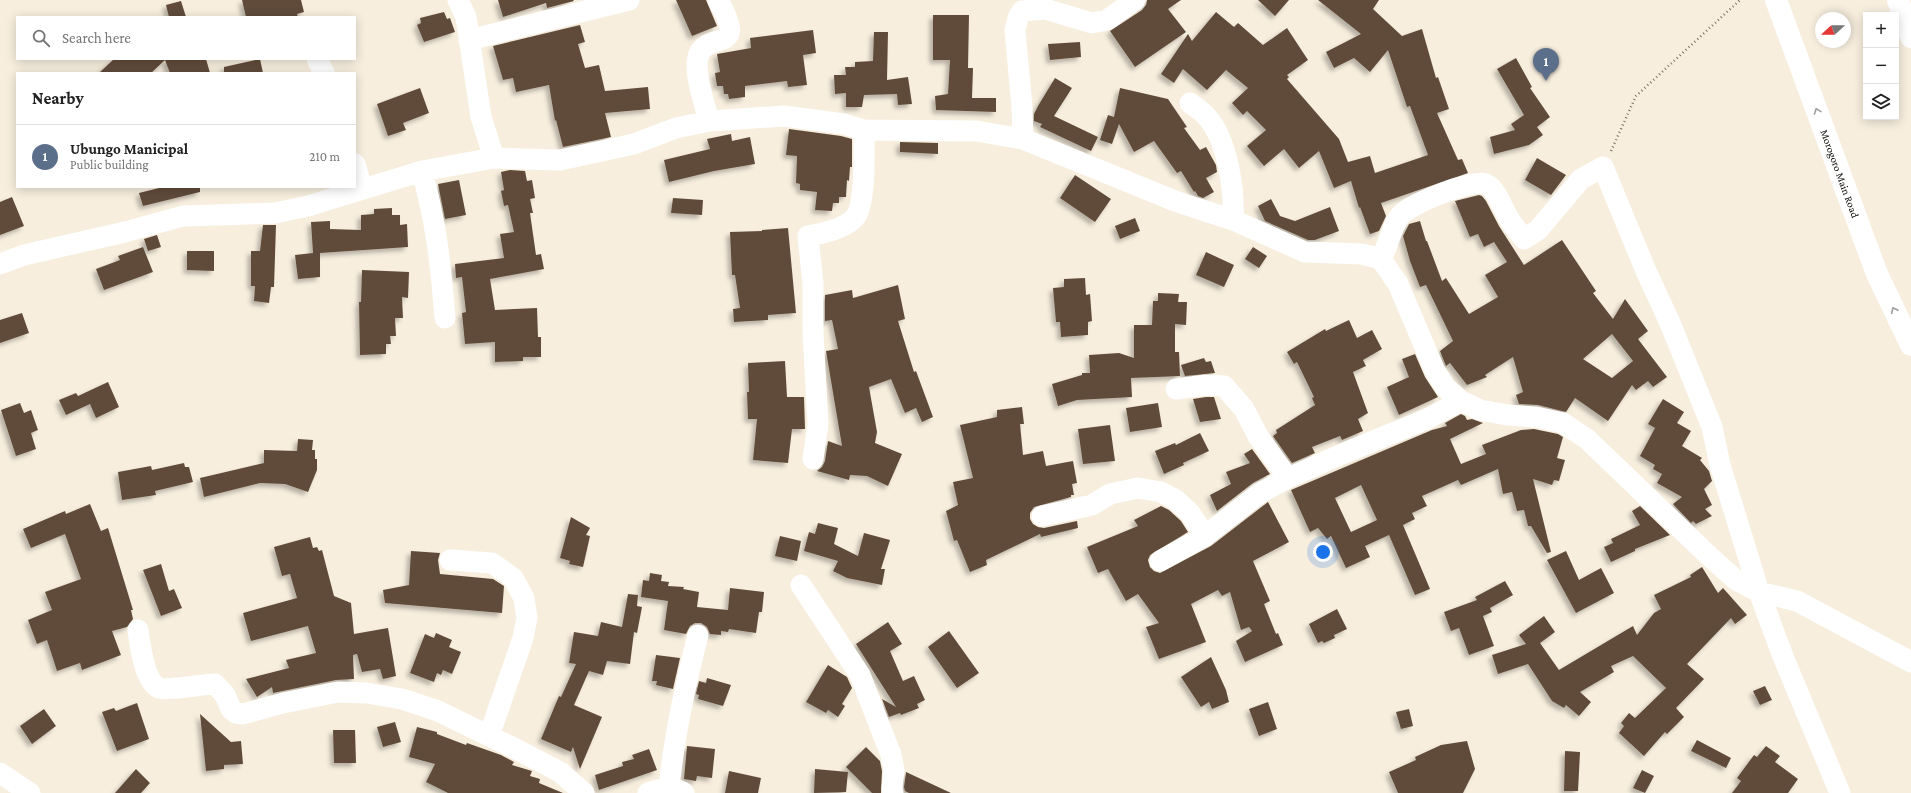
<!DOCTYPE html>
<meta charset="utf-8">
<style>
body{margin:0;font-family:"Crimson Pro",serif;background:#f2f2f2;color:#222}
.controls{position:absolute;right:12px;top:12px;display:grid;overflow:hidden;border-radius:0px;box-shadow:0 2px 10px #0003}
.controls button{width:36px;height:36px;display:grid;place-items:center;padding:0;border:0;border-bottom:1px solid #e0e0e0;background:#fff;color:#222;font:20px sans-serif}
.compass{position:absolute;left:1815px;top:12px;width:36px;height:36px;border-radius:50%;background:#fff;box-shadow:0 2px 10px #0003;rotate:249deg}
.you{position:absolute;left:1323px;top:552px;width:14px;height:14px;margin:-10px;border:3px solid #fff;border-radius:50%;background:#1a73e8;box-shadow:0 0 0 6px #1a73e833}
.badge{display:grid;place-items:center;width:26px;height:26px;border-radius:50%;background:#577124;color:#fff;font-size:13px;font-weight:700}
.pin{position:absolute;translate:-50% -33px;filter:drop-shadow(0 1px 2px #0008)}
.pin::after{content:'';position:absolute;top:21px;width:14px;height:12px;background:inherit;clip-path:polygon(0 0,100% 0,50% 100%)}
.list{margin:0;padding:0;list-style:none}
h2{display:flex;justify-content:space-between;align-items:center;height:52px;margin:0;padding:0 16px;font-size:17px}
h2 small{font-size:13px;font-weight:400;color:#767676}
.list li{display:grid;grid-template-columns:26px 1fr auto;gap:12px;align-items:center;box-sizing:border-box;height:64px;padding:0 16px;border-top:1px solid #e0e0e0}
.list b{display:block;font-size:15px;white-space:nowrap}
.list p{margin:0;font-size:13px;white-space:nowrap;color:#767676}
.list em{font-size:13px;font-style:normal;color:#767676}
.icon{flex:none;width:22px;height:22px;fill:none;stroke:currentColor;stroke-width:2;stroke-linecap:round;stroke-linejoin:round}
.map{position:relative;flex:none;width:1911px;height:793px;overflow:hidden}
.search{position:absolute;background:#fff;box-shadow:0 2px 10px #0003;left:16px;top:16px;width:340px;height:44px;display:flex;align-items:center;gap:10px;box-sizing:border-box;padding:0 14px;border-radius:0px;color:#767676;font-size:15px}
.panel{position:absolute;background:#fff;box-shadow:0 2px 10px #0003;left:16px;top:72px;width:340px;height:116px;border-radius:0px}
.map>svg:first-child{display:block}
</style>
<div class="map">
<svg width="1911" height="793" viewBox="0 0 1911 793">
<defs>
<filter id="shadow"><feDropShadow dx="-3.5" dy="3.5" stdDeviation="2" flood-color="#0004"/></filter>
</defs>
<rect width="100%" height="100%" fill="#f7eede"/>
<!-- building -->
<path fill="#614c3a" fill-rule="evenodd" filter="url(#shadow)" d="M242 0H301L304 12 297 14 298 17H246Z
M498 0H573L574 1 547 8 546 3 503 17Z
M676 0H706L717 26 692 36Z
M1147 0H1181L1168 9 1186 32 1135 67 1110 31 1142 10 1146 5Z
M1258 0H1289L1275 16Z
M1318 0H1379L1373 9 1402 36 1422 29 1436 78 1438 77 1449 109 1437 113 1458 160 1462 159 1468 173 1381 203 1386 216 1379 231 1370 234 1360 207 1359 208 1351 181 1334 188 1319 151 1299 168 1284 149 1264 166 1247 146 1266 130 1247 111 1243 115 1232 103 1248 88 1226 70 1207 90 1183 69 1174 83 1161 74 1188 34 1192 41 1216 12 1234 27 1238 23 1263 45 1287 28 1308 60 1287 75 1289 77 1287 79 1339 139 1348 162 1370 156 1375 173 1428 155 1410 106 1407 107 1388 50 1370 72 1354 58 1334 68 1326 52 1361 34Z
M181 1 186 17H169L166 5Z
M444 12 447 19 450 18 455 32 424 42 417 25 421 23 420 18Z
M933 15H969L968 68H973L972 98H996V112L936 110 935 96 948 94 950 60H933Z
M580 25 585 42 578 44 585 68 599 65 605 91 648 87 650 109 605 113 611 137 563 147 556 120 555 121 549 85 516 92 513 78 503 80 493 46Z
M813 30 816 53 803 55 807 85 788 87 787 81 745 86V97L729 99 728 94H724L723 86H717L715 73 720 72 717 54 751 48 750 38Z
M874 32H888L887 80 908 77 912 104 898 105 897 94 864 95 862 107H846V93L835 94 834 75H846L845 67H855V62L873 61Z
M1080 42 1081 57 1050 60 1048 44Z
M1516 58 1532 87 1530 88 1550 117 1537 127 1543 135 1529 145 1494 154 1490 137 1515 130 1511 124 1524 115 1497 69Z
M114 59H206L210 73H170L165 60 151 73H99Z
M260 59 263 73H224V67Z
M1055 78 1072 88 1054 116 1098 137 1091 151 1040 127 1042 124 1034 121V114L1038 106Z
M420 88 429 113 403 123 406 130 388 136 377 104Z
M1120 88 1168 99 1187 127 1184 128 1200 150 1206 147 1216 165 1217 172 1206 178 1214 192 1203 198 1198 196 1195 191 1194 192 1181 171 1177 173 1154 141 1134 152 1119 124 1112 144 1100 140 1108 115 1114 117Z
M789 129 841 136 852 139V167H850L849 181 847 180 846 197H839V203H833L832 211 815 210 817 192 800 190V184L796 183 797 156 786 155Z
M731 134 732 141 750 137 755 164 714 171 669 182 664 160 710 149 707 139Z
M900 142 938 143V154L900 152Z
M1537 158 1566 175 1551 195 1525 180Z
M510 170 525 171 527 181 532 180 535 198 530 199 533 213H530L536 255 541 254 544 269 490 279 495 310 537 308 538 337H541V357H523V361L495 362V342L465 344 462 313 466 312 462 277 456 278 455 264 504 258 500 234 514 232 508 205 504 206 501 191 504 190 501 172Z
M1075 175 1111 199 1095 222 1060 198Z
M459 180 466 215 445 219 438 184Z
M163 187H200V192L143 206 139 193Z
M1479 195 1482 196 1486 201 1499 226 1524 265 1562 240 1596 291 1593 293 1613 319 1625 299 1648 331 1638 339 1667 377 1653 387 1648 381 1636 390 1632 385 1608 421 1575 398 1566 412 1538 405 1519 404 1516 395 1523 392 1513 357 1485 375 1487 377 1467 385 1450 363 1446 366 1440 351 1453 341 1426 285 1420 287 1410 261 1403 236 1409 224 1420 221 1426 241H1427L1442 281 1446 278 1469 314 1498 297 1485 275 1507 262 1494 242 1484 247 1478 234 1470 237 1455 201ZM1612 334 1633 361 1612 378 1583 359Z
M12 197 24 226 0 235V202Z
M673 198 703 200 702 215 671 213Z
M1271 199 1280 216 1295 221 1330 207 1339 231 1315 240H1308L1265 221 1258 206Z
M392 208V215H400V225L407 224 408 247 320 253V277L298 279 295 255 313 253 311 222 330 221V229L361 230V215L374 214V209Z
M1135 218 1140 231 1120 239 1115 226Z
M263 225H276L274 287H271L269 303 254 301 255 286H251V251H260Z
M788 228 796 313 768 315V320L734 322 733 309 740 308 735 275H732L730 232 762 231V230Z
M157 235 161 247 148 251 144 239Z
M143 247 153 272 104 290 96 269 120 260 118 256Z
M1253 247 1267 256 1259 268 1245 259Z
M187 251H214V271L187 270Z
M1206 252 1234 265 1224 287 1196 275Z
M362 270 409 272 408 298 402 297 403 318H395L396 336H390L391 344H386V354L360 355 359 302H361Z
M1085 278 1086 295 1090 294 1092 321 1088 322V335L1061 337 1060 322H1056L1053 288 1064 287V279Z
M898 285 905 319 898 321 914 372 916 371 933 417 922 422 916 408 905 413 891 379 869 387 877 432 875 443 902 454 888 486 867 476 850 475 849 480 817 471 822 467 825 461 828 441 842 446 826 351 838 349 832 320 825 321V295L852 290 853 298Z
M1158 293 1179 294 1178 302H1187L1186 325 1175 324V352H1179L1180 376 1131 378 1132 397 1077 400 1058 406 1052 384 1082 375V373H1090L1089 355 1119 353 1134 358V325H1152L1153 301H1158Z
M22 313 29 333 0 343V320Z
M1349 320 1357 338 1372 330 1382 349 1363 360 1366 366 1353 372 1368 413 1358 419 1363 431 1342 440 1340 436 1312 447 1315 453 1292 463 1273 436 1277 433 1276 430 1315 405 1312 398 1314 397 1297 362 1294 364 1287 352 1325 329 1326 331Z
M1415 354 1425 377 1438 397 1399 415 1387 387 1409 377 1402 359Z
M1204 358 1206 362 1211 361 1215 373 1185 376 1181 365Z
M785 361 787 397H804L805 429H792L788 463 753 460 757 419H748L747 392H749L748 363Z
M108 382 119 407 96 418 90 404 66 415 59 400 76 393 78 396Z
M1206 397H1214L1221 419 1200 422 1193 399Z
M1663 399 1684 412 1677 423 1691 431 1682 446 1702 458 1700 460 1709 471 1712 481 1704 489 1712 505 1705 509 1712 516 1696 524 1693 521 1691 523 1673 504 1682 497 1657 483 1662 474 1653 469 1655 465 1640 456 1655 428 1648 424Z
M20 403 24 413 31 410 38 430 31 433 36 449 16 456 1 410Z
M1158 403 1162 427 1130 432 1126 408Z
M1022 407 1024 424H1020L1023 455 1043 451 1046 466 1073 461 1077 483 1072 484 1074 495H1071V497L1034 507 1030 513V519L1033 524 1038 527 1044 528 1077 521 1078 528 1041 537 1040 534 986 560 987 565 970 572 957 540 954 541 946 511 958 505 953 482 973 478 960 425 997 417V410Z
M1461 414 1465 416 1467 420 1472 419 1483 423 1450 439 1461 464 1486 454 1482 445 1521 430 1534 429 1558 434 1563 437 1557 458 1565 460 1559 481 1554 480 1552 485 1533 479 1551 552 1547 553 1531 526H1528L1524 510 1517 511 1512 492 1503 494 1498 469 1461 485 1458 480 1422 496 1427 506 1412 513 1415 519 1403 525 1430 589 1415 595 1389 535 1365 546 1370 557 1346 568 1331 536 1327 539 1318 528 1310 532 1291 490 1432 430 1447 426 1445 423ZM1361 485 1377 520 1351 532 1335 498Z
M1110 425 1115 461 1083 464 1078 429Z
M1200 433 1209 451 1183 463 1184 465 1164 474 1155 451 1175 443 1176 445Z
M298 439 313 440 312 450H315V459H317V470L308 492 285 484 260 483 204 497 200 478 264 463V450L297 451Z
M1252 449 1270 474 1253 483 1217 511 1210 495 1231 484 1226 472 1250 463 1244 454Z
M184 463 185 467H189L193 482 155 491 156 495 122 500 118 472 151 466 152 470Z
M1268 502 1289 542 1253 561 1270 601 1264 604 1276 634 1278 633 1283 645 1245 662 1236 641 1252 631 1249 627 1241 630 1230 592 1222 596 1218 590 1191 604 1206 642 1159 659 1146 627 1159 623 1138 594 1126 601 1108 569 1098 573 1087 547 1138 526 1134 520 1161 506 1169 510 1181 521 1188 532 1150 555 1148 560 1150 567 1154 571 1160 573 1211 546Z
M90 504 101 531 108 528 133 610H131L133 619 127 627 112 631 121 655 82 670 80 663 57 671 47 640 37 644 28 620 52 610 45 592 81 579 65 534 31 548 23 529 65 511 66 514Z
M1640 506 1670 535 1635 549V551L1611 562 1604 547 1613 543 1611 539 1640 525 1632 511Z
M571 517 590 528 586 535 590 536 583 567 569 564 570 561 560 558Z
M818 523 838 528 834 544 858 556 864 533 890 540 881 569H885L882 585 847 578 833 571 838 561 804 551 809 532 815 534Z
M780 536 801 541 797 561 775 556Z
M310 537 313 548 317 547 319 551 322 550 334 596 351 603 354 634 388 628 396 676 383 679 380 669 362 672 357 654 353 655 354 679 336 680 273 693 272 687 257 697 246 679 289 668 286 660 316 653 308 626 251 641 243 613 297 598 290 574 282 576 274 547Z
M411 551 440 553 438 560 440 574 493 579 504 586 502 613 385 603 383 590 409 585Z
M1566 551 1579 580 1601 568 1614 593 1576 613 1547 560Z
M161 564 169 591 174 589 182 608 161 616 143 570Z
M1702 567 1718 593 1723 588 1747 615 1735 624 1731 618 1687 664 1704 679 1676 708 1684 717 1667 734 1665 732 1644 756 1619 733 1624 726 1621 723 1629 713 1635 718 1666 688 1633 656 1611 666 1614 672 1580 692 1591 702 1579 716 1566 705 1564 708 1552 701 1528 664 1498 674 1492 655 1526 644 1519 635 1544 616 1555 632 1540 643 1559 670 1633 626 1637 635 1654 613 1661 609 1654 595 1691 577 1690 575Z
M650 573 662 575 661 581 669 582 668 586 684 587 683 589 699 592 697 607 728 610 730 588 764 592 762 612H759L756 633 729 629 728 632 721 631V635L710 634 707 627 701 623H695L690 626 686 634 664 630 668 601 641 597 643 580 649 581Z
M1505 581 1513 595 1490 608 1492 612 1483 616 1494 646 1469 655 1459 628 1451 631 1444 612 1477 600 1475 597Z
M628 594 638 595 637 606 642 607 637 633 634 632 630 664 607 661 603 675 589 671 574 705 602 717 580 769 573 747 571 752 541 739 559 696 561 697 576 664 569 663 574 632 598 636 601 622 622 627Z
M1337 609 1347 629 1334 635 1335 638 1324 643 1322 641 1318 643 1309 624Z
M888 622 902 644 890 651 903 681 914 676 925 700 917 704 919 708 901 715 900 713 889 717 882 699 896 707 856 644Z
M949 631 979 673 957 688 928 647Z
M436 633 452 640 449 647 461 652 452 674 443 670 441 675 437 673 434 682 410 673 425 634 434 638Z
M656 655 680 658 673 689 656 685 657 681H652Z
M1211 657 1226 690 1229 702 1212 709 1209 702 1201 707 1181 677Z
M828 665 847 677 852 688 842 704 845 706 838 717 828 710 826 713 806 702Z
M707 678 731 685 723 706 698 699 699 695 696 694 699 681 706 683Z
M1765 686 1772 700 1760 705 1753 691Z
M1268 702 1277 729 1259 736 1249 709Z
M137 703 149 739 117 751 102 712 114 708 116 711Z
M44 709 56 726 32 744 20 726Z
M1409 709 1413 726 1401 729 1396 712Z
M200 714 231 742 241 741 243 764 224 765V769L206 771Z
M395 722 401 742 383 747 377 727Z
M417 727 437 732V734L466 745 467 743 501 755 514 762 512 765 532 771 530 776 540 779 539 783 563 793H448L426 782 435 764 409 757Z
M333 730H355L356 763H334Z
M1697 740 1731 758 1726 768 1691 751Z
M1467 741 1475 769 1463 793H1398L1389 772 1416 760 1415 757 1441 745Z
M687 746 715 749 712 778 697 776 696 781 684 779Z
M1766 746 1780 756 1775 762 1798 779 1788 793H1732L1741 781 1737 778 1754 755 1757 757Z
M866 747 880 761 882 771 881 793H872L846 767Z
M649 749 657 770 599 790 595 775 623 766 622 762 634 759 632 755Z
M1565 751 1580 752 1578 791H1564Z
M136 769 150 783 141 793H115Z
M815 769 848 772 846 792 814 793Z
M1642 770 1654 776 1645 793 1633 788Z
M729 771 761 778 758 793H725Z
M906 772 951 793H909L905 791 904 787Z"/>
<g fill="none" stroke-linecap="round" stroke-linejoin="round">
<!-- path -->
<path stroke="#7a746a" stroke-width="2.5" stroke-dasharray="1 3" stroke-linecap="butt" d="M1611 151 1636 96 1740 0"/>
<!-- minor -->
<path stroke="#fff" stroke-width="21" d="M458 0 466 17 481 117 494 158
M469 40 629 0
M317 59 324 73
M1190 103C1195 107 1202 111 1207 117 1227 139 1235 190 1233 220
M709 121C705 104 692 70 699 54 709 31 749 54 718 0
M1023 139 1022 107 1015 30 1018 18 1022 11 1045 9 1092 23 1107 20 1135 0
M355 164 362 189
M422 171C436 222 441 266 445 318
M1381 259C1388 246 1391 229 1399 217 1406 205 1474 178 1486 184 1497 189 1502 208 1508 217 1512 225 1519 232 1524 239L1538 230 1581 179 1603 167 1646 271 1670 323 1712 427 1720 465 1759 592 1784 659 1840 793
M0 264 24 255 125 232 183 216 275 213 308 206 422 171 494 158 560 160 634 144 676 128 709 121 784 116 844 124 864 130 976 131 1023 139 1175 201 1233 220 1305 252 1362 254 1381 259 1398 284 1435 371 1446 388 1461 401 1480 410 1507 415 1536 417 1563 423 1587 439 1709 556 1736 580 1759 592 1797 601 1911 662
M1176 389 1206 385 1224 386 1244 409 1258 436 1288 478
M813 459 818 424 813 333V284L808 236C821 234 848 228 856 216 866 201 864 149 864 130
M1042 516 1092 505 1110 494 1138 488 1161 492 1176 500 1190 513 1205 536
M450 560 492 563 513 578 524 598 527 618 523 638 489 736
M1160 561 1205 536 1260 493 1288 478 1342 454 1427 419 1461 401
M801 585 860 675 891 755 894 770 892 788 893 793
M138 630C140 644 144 681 159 688 167 691 204 684 215 684L225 695 231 709 236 713 243 714 283 703 338 692 367 693 402 699 438 711 516 749 560 772 584 793
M0 773 30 793
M669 788C674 736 685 686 698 635
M648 793C660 789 673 785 684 793"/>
<!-- highway -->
<g stroke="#fff" stroke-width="22">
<path id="s1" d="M1776 0 1877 274 1911 345"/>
<path d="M1898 0 1911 37"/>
</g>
</g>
<!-- one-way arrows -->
<defs><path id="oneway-chevron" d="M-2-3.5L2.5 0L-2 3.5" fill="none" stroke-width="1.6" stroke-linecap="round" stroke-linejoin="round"/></defs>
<g stroke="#9f9e9c">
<use href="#oneway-chevron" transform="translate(1817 111) rotate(-110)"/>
<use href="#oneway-chevron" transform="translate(1894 310) rotate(-116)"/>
</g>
<g text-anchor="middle" stroke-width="4" stroke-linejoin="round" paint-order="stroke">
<!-- street labels -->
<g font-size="11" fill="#0f0c07" stroke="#fefcf9">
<text dy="4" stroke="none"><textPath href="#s1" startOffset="185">Morogoro Main Road</textPath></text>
</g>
</g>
</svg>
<div class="controls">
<button>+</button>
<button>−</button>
<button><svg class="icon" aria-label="layers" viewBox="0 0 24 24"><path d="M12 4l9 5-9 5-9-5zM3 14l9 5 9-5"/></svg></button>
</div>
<svg class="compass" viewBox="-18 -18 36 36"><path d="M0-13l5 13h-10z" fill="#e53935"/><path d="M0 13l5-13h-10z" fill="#767676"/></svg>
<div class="you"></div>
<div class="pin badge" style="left:1546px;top:81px;background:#5c6f8a">1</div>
<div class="search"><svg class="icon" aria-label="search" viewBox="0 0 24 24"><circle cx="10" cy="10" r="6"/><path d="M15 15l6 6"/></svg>Search here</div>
<section class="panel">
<h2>Nearby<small></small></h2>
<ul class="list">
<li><span class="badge" style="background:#5c6f8a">1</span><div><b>Ubungo Manicipal</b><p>Public building</p></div><em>210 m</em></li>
</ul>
</section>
</div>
